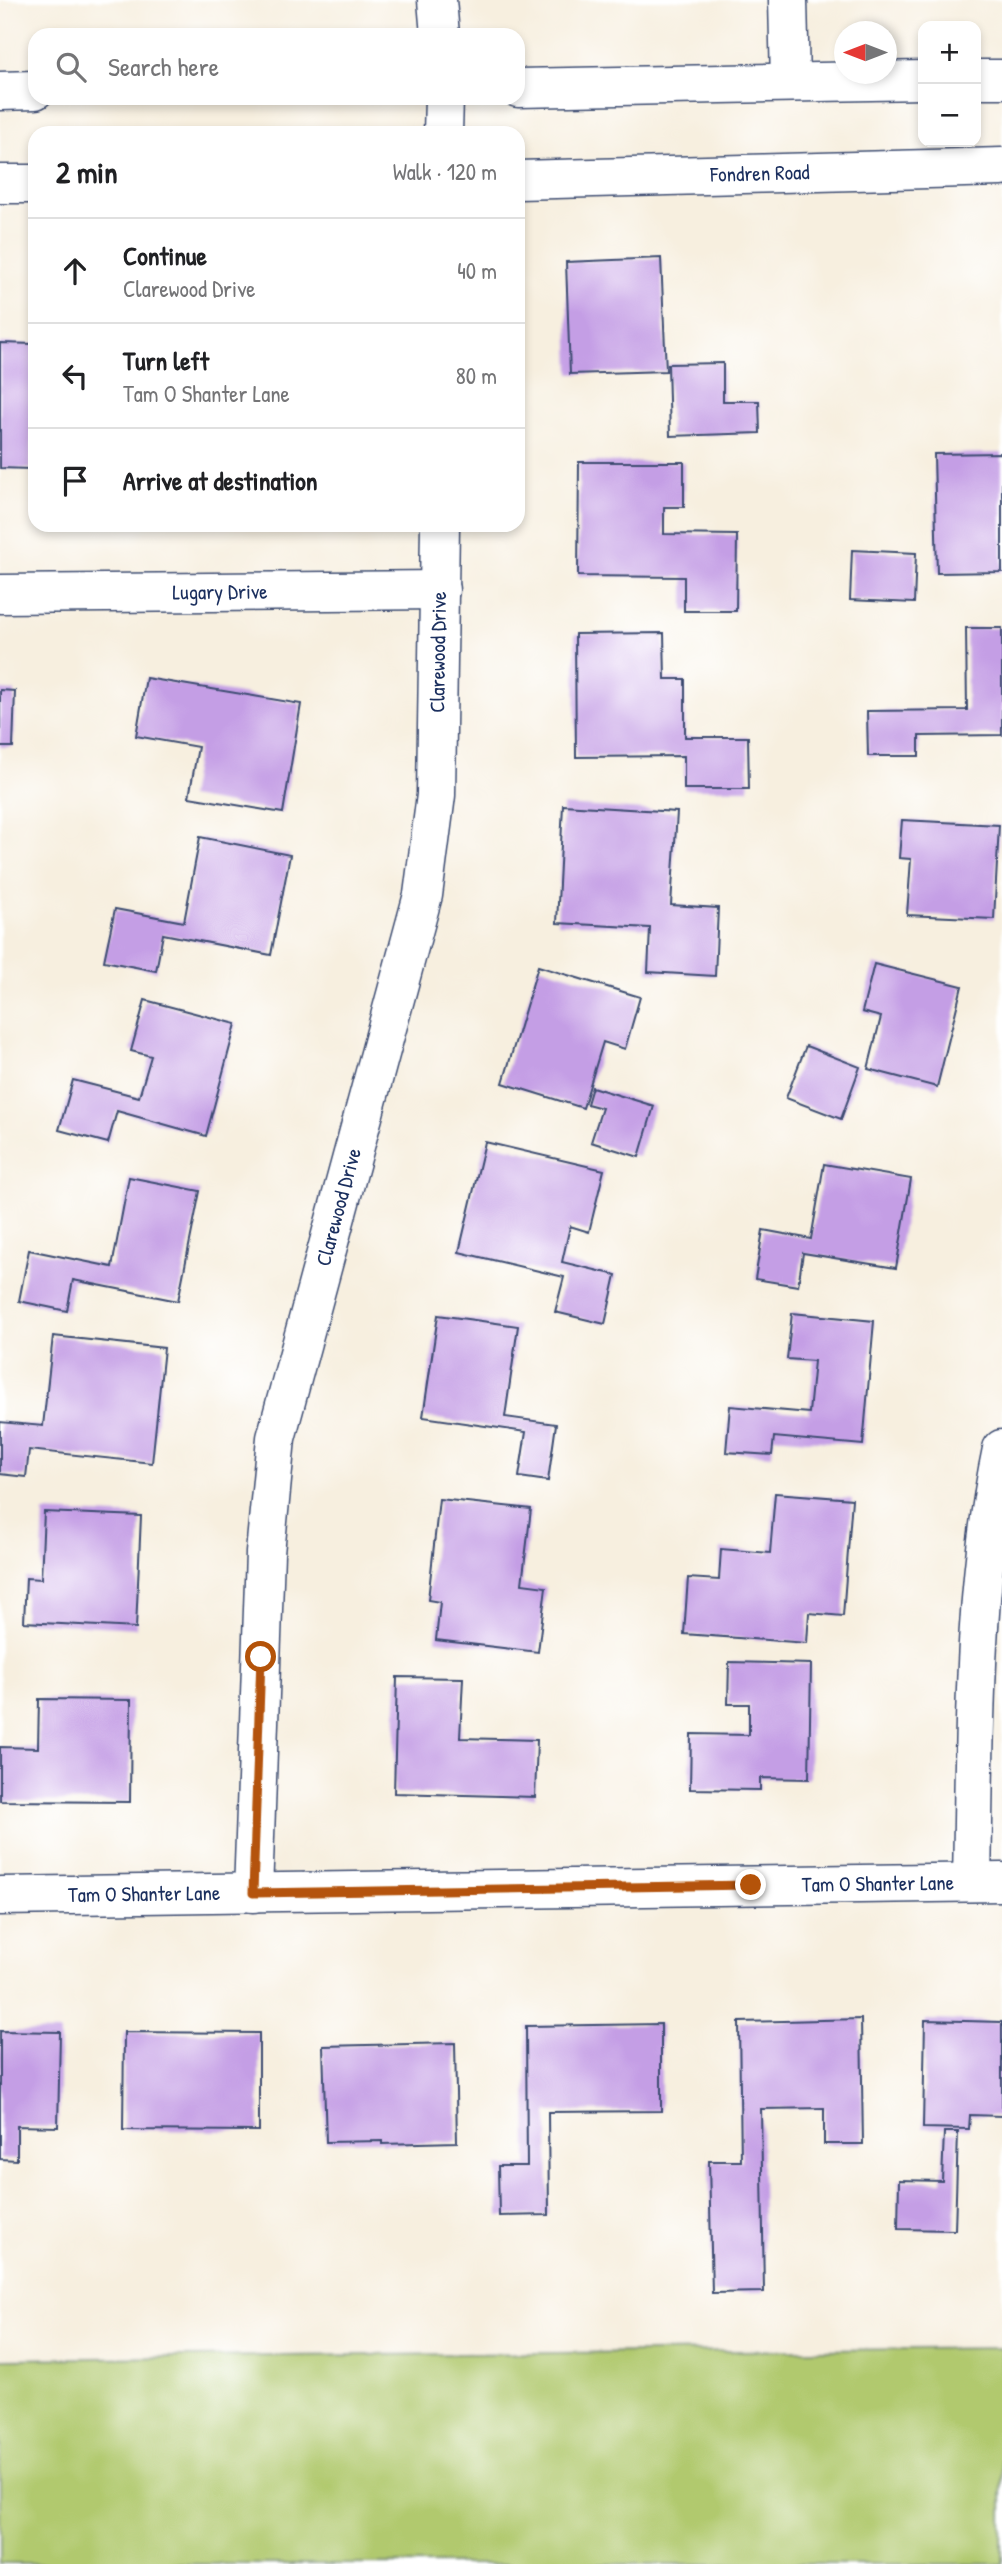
<!DOCTYPE html>
<meta charset="utf-8">
<style>
body{margin:0;font-family:"Patrick Hand",sans-serif;background:#f6f6f6;color:#202124}
.controls{position:absolute;right:21px;top:21px;display:grid;overflow:hidden;border-radius:14px;box-shadow:0 4px 10px #0003}
.controls button{width:63px;height:63px;display:grid;place-items:center;padding:0;border:0;border-bottom:2px solid #e0e0e0;background:#fff;color:#202124;font:35px sans-serif}
.compass{position:absolute;left:834px;top:21px;width:63px;height:63px;border-radius:50%;background:#fff;box-shadow:0 4px 10px #0003;rotate:270deg}
.stop{position:absolute;width:21px;height:21px;margin:-16px;border:5px solid #b45309;border-radius:50%;background:#fff}
.stop.end{background:#b45309;border-color:#fff;box-shadow:0 2px 7px #0008}
.list{margin:0;padding:0;list-style:none}
h2{display:flex;justify-content:space-between;align-items:center;height:91px;margin:0;padding:0 28px;font-size:30px}
h2 small{font-size:23px;font-weight:400;color:#757577}
.list li{display:grid;grid-template-columns:46px 1fr auto;gap:21px;align-items:center;box-sizing:border-box;height:105px;padding:0 28px;border-top:2px solid #e0e0e0}
.list b{display:block;font-size:26px;white-space:nowrap}
.list p{margin:0;font-size:23px;white-space:nowrap;color:#757577}
.list em{font-size:23px;font-style:normal;color:#757577}
.icon{flex:none;width:38px;height:38px;fill:none;stroke:currentColor;stroke-width:2;stroke-linecap:round;stroke-linejoin:round}
.map{position:relative;flex:none;width:1002px;height:2564px;overflow:hidden}
.search{position:absolute;background:#fff;box-shadow:0 4px 10px #0003;left:28px;top:28px;width:497px;height:77px;display:flex;align-items:center;gap:18px;box-sizing:border-box;padding:0 24px;border-radius:21px;color:#757577;font-size:26px}
.panel{position:absolute;background:#fff;box-shadow:0 4px 10px #0003;left:28px;top:126px;width:497px;height:406px;border-radius:21px}
.map>svg:first-child{display:block}
</style>
<div class="map">
<svg width="1002" height="2564" viewBox="0 0 1002 2564">
<rect width="100%" height="100%" fill="#fff"/>
<filter id="ink" filterUnits="userSpaceOnUse"><feTurbulence type="fractalNoise" baseFrequency=".0143" numOctaves="2"/><feDisplacementMap in="SourceGraphic" scale="14" xChannelSelector="R" yChannelSelector="G"/><feConvolveMatrix kernelMatrix="1 2 1 2 8 2 1 2 1" color-interpolation-filters="sRGB"/></filter>
<filter id="wash" filterUnits="userSpaceOnUse"><feTurbulence type="fractalNoise" baseFrequency=".00686" numOctaves="4" result="noise"/><feDisplacementMap in="SourceGraphic" scale="28" xChannelSelector="R" yChannelSelector="G"/><feGaussianBlur stdDeviation="1.57" result="paint"/><feColorMatrix in="noise" values="0 0 0 0 0 0 0 0 0 0 0 0 0 0 0 0 0 1.4 0 .05"/><feComposite in="paint" operator="in"/></filter>
<g filter="url(#wash)">
<rect width="100%" height="100%" fill="#f7efdf"/>
<!-- green -->
<path fill="#b1c96e" stroke="#667c66" stroke-width="2" d="M1002 2348V2564H0V2359Z"/>
<g id="blocks">
<!-- building -->
<path fill="#c49ee5" d="M661 258 666 371 570 374 566 262Z
M0 343 34 344 31 469 0 468Z
M723 363V401H759L760 433 670 436 668 364Z
M1002 453V572L937 573 934 454Z
M579 462H684V507H664V534L737 535 736 611H684V577L578 576Z
M852 550 916 553 914 603 850 600Z
M966 628H1002V735L919 736V756H868L867 711 967 710Z
M664 633 665 679H685V737H748L749 789H684V756L576 757 575 634Z
M146 678 301 704 283 813 189 797 198 747 136 736Z
M0 690 15 691 13 747H0Z
M563 805 677 812 671 905 718 908 715 976 648 972 650 928 557 923Z
M902 820 999 825 994 919 907 915 911 859 899 858Z
M200 837 290 855 271 955 163 934 156 971 104 961 115 909 184 922Z
M874 964 962 986 937 1087 868 1069 881 1017 862 1012Z
M538 966 640 997 625 1049 603 1042 583 1108 503 1083Z
M145 1000 236 1024 206 1136 117 1111 108 1143 59 1130 73 1080 139 1097 151 1056 131 1051Z
M806 1046 860 1067 841 1119 786 1098Z
M592 1087 654 1106 639 1157 591 1142 602 1108 587 1104Z
M485 1142 604 1170 589 1232 570 1226 562 1262 616 1275 605 1324 555 1312 564 1277 459 1252Z
M824 1164 911 1179 896 1268 803 1253 798 1286 755 1279 763 1230 811 1239Z
M129 1177 200 1191 178 1301 73 1280 67 1311 19 1301 29 1250 112 1267Z
M792 1313 874 1321 863 1445 774 1437 772 1455 726 1452 730 1406 809 1413 814 1361 787 1359Z
M438 1315 518 1326 505 1417 556 1424 548 1481 519 1477 526 1432 423 1417Z
M53 1336 164 1348 152 1463 29 1450 26 1477 0 1474V1422L43 1426Z
M775 1493 852 1499 843 1616 809 1613 807 1643 684 1634 688 1578 719 1580 721 1549 770 1553Z
M439 1499 531 1509 522 1584 546 1587 538 1652 436 1640 440 1602 428 1600Z
M44 1512 141 1516 136 1628 24 1622 26 1578 41 1579Z
M729 1662 811 1664 809 1779 760 1778V1790L690 1789 691 1734 749 1735V1704H728Z
M397 1677 463 1678 460 1738 537 1740 535 1797 394 1793Z
M39 1699 131 1700 130 1802 0 1801V1747L38 1748Z
M861 2019 863 2144H824V2108L761 2109 764 2292 712 2293 709 2161H741L739 2022Z
M925 2020 1002 2022V2116L970 2115 969 2129 923 2128Z
M661 2024V2111L548 2112 549 2215 499 2216 498 2166H527L526 2026Z
M0 2031 60 2032 58 2127 17 2126V2160L0 2159Z
M124 2032 259 2033V2131L123 2130Z
M455 2043 457 2142 382 2144V2141L326 2142 323 2046Z
M944 2132H958L955 2230 898 2229 899 2180 942 2181Z"/>
</g>
</g>
<g filter="url(#ink)">
<use href="#blocks" fill-opacity="0" stroke="#3c4c71" stroke-width="2"/>
<g fill="none" stroke-linecap="round" stroke-linejoin="round">
<!-- minor casing -->
<g stroke="#3c4c71" stroke-width="41">
<g id="minor">
<path d="M437 0 440 35"/>
<path d="M788 0 790 82"/>
<path d="M443 133 444 98"/>
<path id="s1" d="M0 594 440 590"/>
<path d="M972 1882C975 1738 972 1591 1002 1449"/>
<path id="s2" d="M253 1893 265 1553 276 1438 423 895 436 795 440 525"/>
<path id="s3" d="M0 1896 1002 1882"/>
</g>
</g>
<!-- major casing -->
<g stroke="#3c4c71" stroke-width="41">
<g id="major">
<path d="M976 79H1002"/>
<path d="M518 88 923 80"/>
<path d="M0 91 35 90"/>
<path id="s4" d="M518 180 1002 167"/>
<path d="M0 184H35"/>
</g>
</g>
<!-- minor -->
<use href="#minor" stroke="#fff" stroke-width="38"/>
<!-- major -->
<use href="#major" stroke="#fff" stroke-width="38"/>
</g>
</g>
<g fill="none" stroke-linecap="round" stroke-linejoin="round" filter="url(#ink)">
<!-- route -->
<path stroke="#b45309" stroke-width="9" d="M261 1657 253 1893 751 1885"/>
</g>
<g text-anchor="middle" stroke-width="7" stroke-linejoin="round" paint-order="stroke">
<!-- street labels -->
<g font-size="21" fill="#1b2f5e" stroke="#fff">
<text dy="7" stroke="none"><textPath href="#s4" startOffset="242">Fondren Road</textPath></text>
<text dy="7" stroke="none"><textPath href="#s1" startOffset="220">Lugary Drive</textPath></text>
<text dy="7" stroke="none"><textPath href="#s2" startOffset="1262">Clarewood Drive</textPath></text>
<text dy="7" stroke="none"><textPath href="#s2" startOffset="695">Clarewood Drive</textPath></text>
<text dy="7" stroke="none"><textPath href="#s3" startOffset="878">Tam O Shanter Lane</textPath></text>
<text dy="7" stroke="none"><textPath href="#s3" startOffset="144">Tam O Shanter Lane</textPath></text>
</g>
</g>
</svg>
<div class="controls">
<button>+</button>
<button>−</button>
</div>
<svg class="compass" viewBox="-18 -18 36 36"><path d="M0-13l5 13h-10z" fill="#e53935"/><path d="M0 13l5-13h-10z" fill="#757577"/></svg>
<div class="stop" style="left:261px;top:1657px"></div>
<div class="stop end" style="left:751px;top:1885px"></div>
<div class="search"><svg class="icon" aria-label="search" viewBox="0 0 24 24"><circle cx="10" cy="10" r="6"/><path d="M15 15l6 6"/></svg>Search here</div>
<section class="panel">
<h2>2 min<small>Walk · 120 m</small></h2>
<ul class="list">
<li><svg class="icon" aria-label="ahead" viewBox="0 0 24 24"><path d="M12 20V5M6 11l6-6 6 6"/></svg><div><b>Continue</b><p>Clarewood Drive</p></div><em>40 m</em></li>
<li><svg class="icon" aria-label="left" viewBox="0 0 24 24"><path d="M17 20v-9H6M10 6l-5 5 5 5"/></svg><div><b>Turn left</b><p>Tam O Shanter Lane</p></div><em>80 m</em></li>
<li><svg class="icon" aria-label="arrive" viewBox="0 0 24 24"><path d="M6 21V4h12l-3 4 3 4H6"/></svg><div><b>Arrive at destination</b></div></li>
</ul>
</section>
</div>
